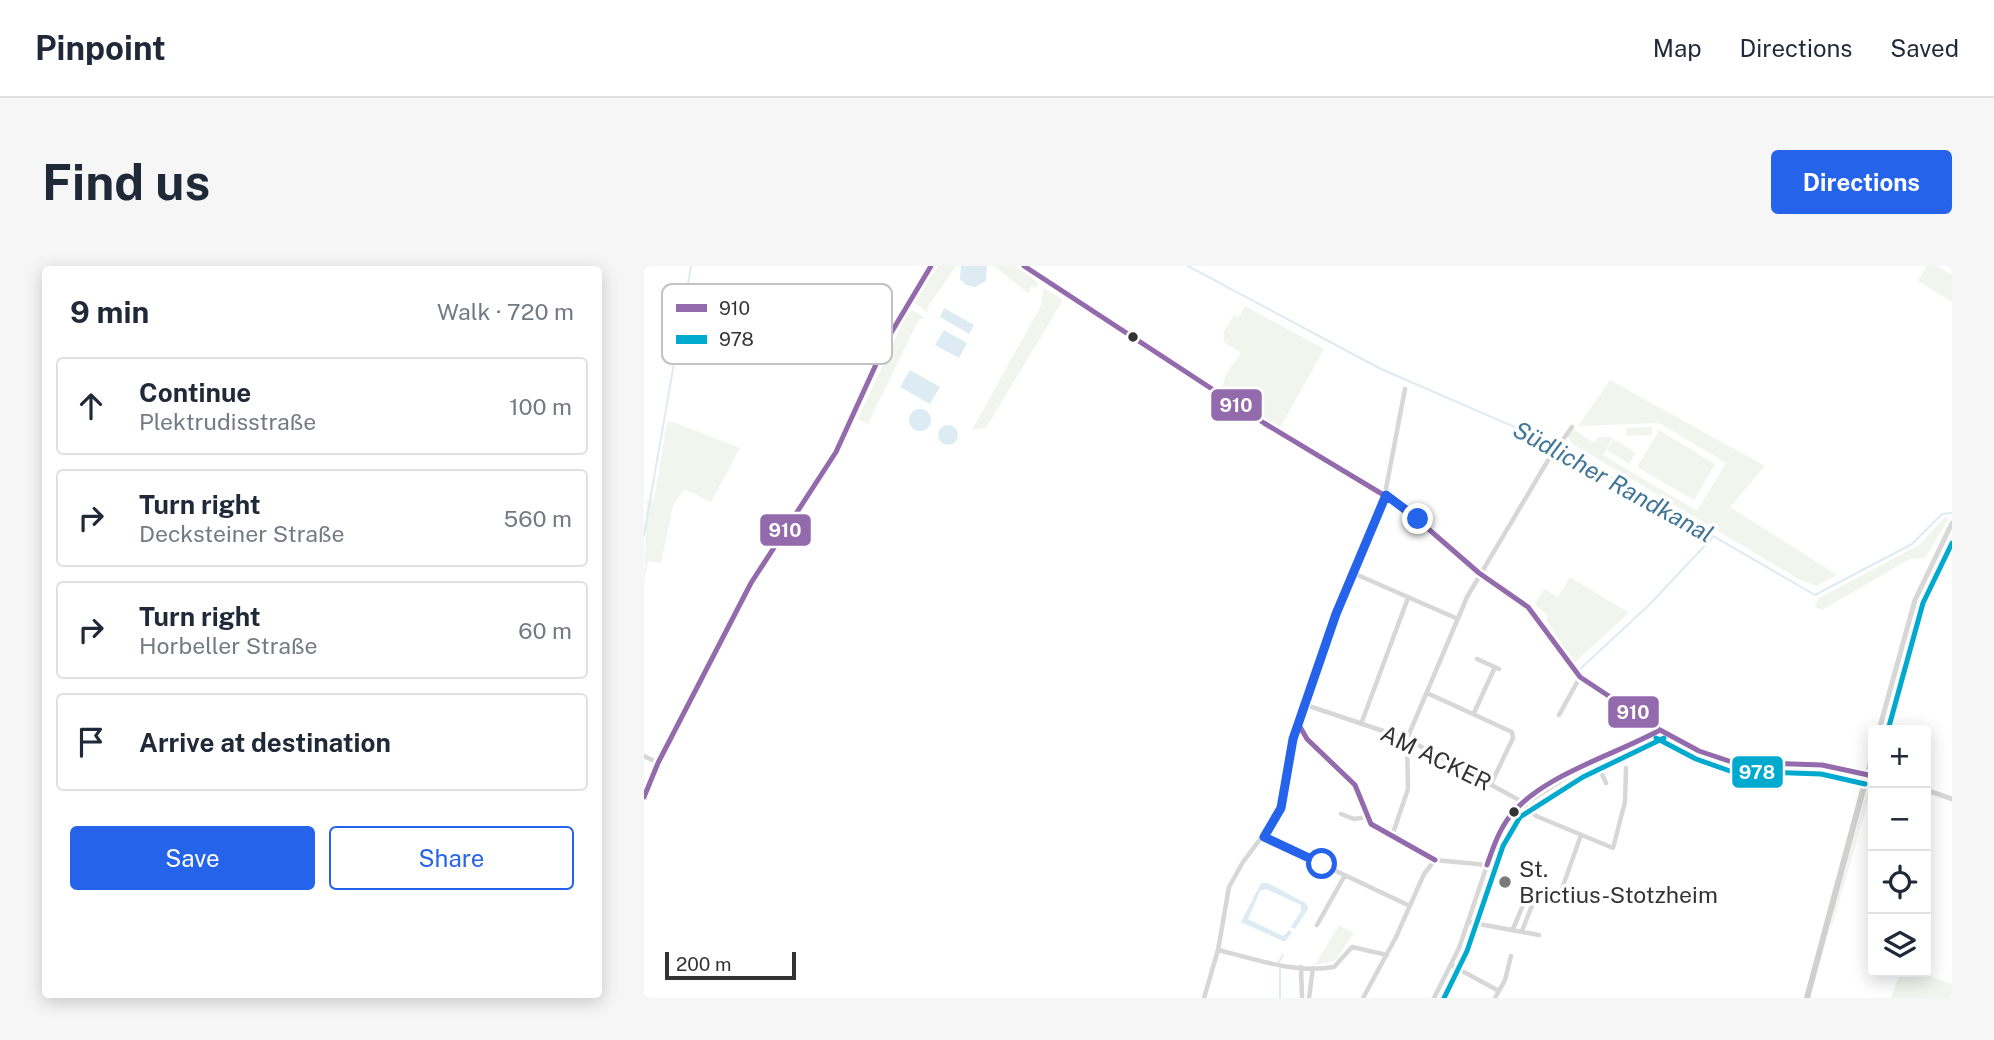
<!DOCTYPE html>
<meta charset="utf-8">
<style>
body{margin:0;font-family:"Public Sans",sans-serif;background:#f6f6f7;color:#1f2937}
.controls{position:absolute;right:21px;bottom:21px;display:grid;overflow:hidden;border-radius:7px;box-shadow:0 4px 18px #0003}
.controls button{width:63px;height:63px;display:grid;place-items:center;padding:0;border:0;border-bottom:2px solid #e0e1e3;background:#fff;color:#1f2937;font:35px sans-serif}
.scale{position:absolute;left:21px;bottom:18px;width:131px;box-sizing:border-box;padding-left:7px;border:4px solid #333;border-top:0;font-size:19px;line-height:24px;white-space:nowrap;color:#333;-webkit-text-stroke:5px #fff;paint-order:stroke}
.stop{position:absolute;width:21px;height:21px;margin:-16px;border:5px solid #2563eb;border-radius:50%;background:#fff}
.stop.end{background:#2563eb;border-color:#fff;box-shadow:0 2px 7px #0008}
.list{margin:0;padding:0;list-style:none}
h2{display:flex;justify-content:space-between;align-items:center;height:91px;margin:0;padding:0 28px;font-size:30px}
h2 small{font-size:23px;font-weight:400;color:#747a83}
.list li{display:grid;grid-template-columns:46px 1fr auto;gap:21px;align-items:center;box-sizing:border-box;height:98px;margin:0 14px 14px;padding:0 14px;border:2px solid #e0e1e3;border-radius:7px}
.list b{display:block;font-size:26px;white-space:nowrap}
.list p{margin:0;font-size:23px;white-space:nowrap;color:#747a83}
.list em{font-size:23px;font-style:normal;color:#747a83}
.actions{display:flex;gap:14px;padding:21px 28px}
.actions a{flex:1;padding:16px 0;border:2px solid #2563eb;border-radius:7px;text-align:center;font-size:24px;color:#2563eb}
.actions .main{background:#2563eb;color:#fff}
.icon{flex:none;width:38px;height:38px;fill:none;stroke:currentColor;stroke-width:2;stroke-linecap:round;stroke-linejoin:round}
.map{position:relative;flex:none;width:1308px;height:732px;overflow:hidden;border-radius:7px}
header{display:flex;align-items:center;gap:42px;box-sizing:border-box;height:98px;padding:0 35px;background:#fff;border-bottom:2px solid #e0e1e3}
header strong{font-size:33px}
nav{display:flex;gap:38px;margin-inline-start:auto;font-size:24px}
.intro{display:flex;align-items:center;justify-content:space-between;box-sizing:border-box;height:168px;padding:0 42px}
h1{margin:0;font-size:49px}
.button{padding:18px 32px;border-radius:7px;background:#2563eb;color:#fff;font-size:24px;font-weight:700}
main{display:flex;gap:42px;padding:0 42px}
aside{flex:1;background:#fff;border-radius:7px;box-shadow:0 4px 18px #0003}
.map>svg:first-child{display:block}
</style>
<header>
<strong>Pinpoint</strong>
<nav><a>Map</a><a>Directions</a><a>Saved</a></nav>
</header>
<div class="intro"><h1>Find us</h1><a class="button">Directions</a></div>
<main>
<aside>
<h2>9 min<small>Walk · 720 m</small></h2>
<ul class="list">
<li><svg class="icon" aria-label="ahead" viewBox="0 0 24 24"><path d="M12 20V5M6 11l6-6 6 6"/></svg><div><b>Continue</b><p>Plektrudisstraße</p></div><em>100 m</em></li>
<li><svg class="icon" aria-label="right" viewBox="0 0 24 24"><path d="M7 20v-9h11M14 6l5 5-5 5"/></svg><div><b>Turn right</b><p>Decksteiner Straße</p></div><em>560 m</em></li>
<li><svg class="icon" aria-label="right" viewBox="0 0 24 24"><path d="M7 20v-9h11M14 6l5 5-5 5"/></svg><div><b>Turn right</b><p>Horbeller Straße</p></div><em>60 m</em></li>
<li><svg class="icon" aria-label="arrive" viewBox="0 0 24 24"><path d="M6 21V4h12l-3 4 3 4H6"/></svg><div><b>Arrive at destination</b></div></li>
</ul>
<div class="actions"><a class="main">Save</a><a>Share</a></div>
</aside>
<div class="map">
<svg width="1308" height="732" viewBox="0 0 1308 732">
<rect width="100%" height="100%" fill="#fff"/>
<!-- green -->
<path fill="#f1f5ed" d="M294 0H312L283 42 285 47 270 37Z
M350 0H372L394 17 392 22 388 20 384 27Z
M1283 0H1293L1308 9V36L1274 15Z
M400 22 419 34 342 162 328 164 399 36 397 34Z
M601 40 680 83 636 162 578 124 581 110 597 87 580 76V65L590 49 594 52Z
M269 44 282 53H275L224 158 214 153 264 45Z
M966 114 1121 200 1086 241 1193 309 1172 320 1156 314 929 178 924 170 930 163 949 177 955 171H969L959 189 1053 245 1082 197 1015 157 934 160Z
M29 156 96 182 67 236 40 223 29 240 17 297 4 295 0 317 3 234 10 235 23 157Z
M1008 161V169L982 170V162Z
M1015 164 1071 198 1050 234 993 201Z
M970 173 992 187 985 198 963 184Z
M1302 250 1305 252 1281 292 1266 293 1178 344 1170 340 1175 332 1275 279Z
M926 311 985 347 930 397 902 353 904 350 891 338 900 323 914 331Z
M1224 521 1228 522 1186 667 1190 637Z
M695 659 710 667 691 695 671 699Z
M1257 706H1275L1308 718V732H1247Z"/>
<!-- water -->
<path fill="#ddebf3" d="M317 0H343L342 15 331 21 322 19 316 13Z
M300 42 330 59 325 68 296 51Z
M300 64 323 77 315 92 291 79Z
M266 104 296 121 286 138 256 121Z
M265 154a11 11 0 1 1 22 0a11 11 0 1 1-22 0Z
M294 169a10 10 0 1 1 20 0a10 10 0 1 1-20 0Z
M617 617H624L663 638 664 643 651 663 647 661 657 645V639L622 623 616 625 604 653 639 670 645 664 648 666 641 676 597 656Z"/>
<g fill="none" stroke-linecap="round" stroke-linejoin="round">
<!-- stream -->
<path stroke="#ddebf3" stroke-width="2" d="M544 0 737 103 912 179
M917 182 1171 329 1268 278 1298 248 1308 247
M0 269 47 0
M935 404 1006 338 1068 272
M635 696 639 689
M636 732V703"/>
<!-- minor -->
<path stroke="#d7d7d7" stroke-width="4.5" d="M709 307 814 353
M833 393 855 403
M783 427 868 466 869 472 847 518
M662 439 763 473 875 534 892 550 969 582 981 536 982 502
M830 447 851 401
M915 449 936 411
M717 458 764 332
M655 460 663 473 711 519 727 558 787 589 791 594
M0 490 14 497
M952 495 962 517
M697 548 710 553 722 551
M748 570 764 523 763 473 823 331 903 196 928 161
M620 571 766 640
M791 594 843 599
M914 634 937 569
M824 656 895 669
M673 659 701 609
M869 663 880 637 888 638
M878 665 892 629
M574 684C612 693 651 708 690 701L708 681 743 689
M807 699 855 725
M657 701 658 732
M560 732 574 684 585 621 599 596 635 548 649 473 692 348 740 233 761 123
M665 732 669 702
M719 732 752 671 780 608 791 594
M790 732 815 682 851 576 870 545 935 503 1015 464
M851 732 861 714 867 690"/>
<!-- tertiary -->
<path stroke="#d7d7d7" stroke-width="5" d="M1235 464 1271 334 1308 257
M1229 487 1223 509 1229 510
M1282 524 1308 533
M0 531 14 497 107 317 192 186 244 72 287 0"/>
<!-- secondary -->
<path stroke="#d0d0d0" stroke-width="6" d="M380 0 620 157 758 240 835 307 884 341 936 411 1016 464 1055 485 1088 496 1178 499 1223 509 1163 732"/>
<!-- bus-1 casing -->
<g stroke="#fff" stroke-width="10">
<path id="bus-1" d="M380 0 620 157 758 240 835 307 884 341 936 411 1016 464 1055 485 1088 496 1178 499 1229 510
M655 459 692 348 742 229
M655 459 663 473 711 519 727 558 791 594
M0 531 14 497 107 317 192 186 244 72 287 0
M843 599C849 582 855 564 866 550 898 509 971 489 1016 464"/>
</g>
<!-- bus-2 casing -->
<g stroke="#fff" stroke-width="10">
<path id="bus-2" d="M1244 464 1279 337 1308 277
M1012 472 1052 493 1086 505 1177 508 1221 518
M800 732 823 685 859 580 876 551 939 511 1020 472"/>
</g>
<!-- bus-1 -->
<use href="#bus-1" stroke="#936aab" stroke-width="5"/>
<!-- bus-2 -->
<use href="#bus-2" stroke="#00a9ce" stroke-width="5"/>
</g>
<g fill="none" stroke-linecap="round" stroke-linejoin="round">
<!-- route -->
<path stroke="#2563eb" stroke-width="9" d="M678 598 620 571 637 542 649 473 692 348 742 229 774 253"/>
</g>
<!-- markers -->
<g fill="#333" stroke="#fff" stroke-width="2.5">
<circle cx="489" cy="71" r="6"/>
<circle cx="870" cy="546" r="6"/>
</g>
<circle fill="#7a7a7a" stroke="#fff" stroke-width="2.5" cx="861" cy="616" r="7"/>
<g text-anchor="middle" stroke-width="7" stroke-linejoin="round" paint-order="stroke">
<!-- street labels -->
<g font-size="23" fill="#333" stroke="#fff">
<text transform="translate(792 492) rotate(26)" y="8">AM ACKER</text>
</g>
<!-- poi labels -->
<g font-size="23" fill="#333" stroke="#fff" text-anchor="start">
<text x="875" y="611">St.<tspan x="875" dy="26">Brictius-Stotzheim</tspan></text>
</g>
<!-- water labels -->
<g font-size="24" font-style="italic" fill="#3f7597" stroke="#fff">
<text transform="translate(969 216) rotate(29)" y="8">Südlicher Randkanal</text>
</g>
</g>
<!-- legend -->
<rect x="18" y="18" width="230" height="80" rx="10" fill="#fff" stroke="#c2c2c2" stroke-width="2"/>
<rect x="32" y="38" width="31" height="8" fill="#936aab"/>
<rect x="32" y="69" width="31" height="9" fill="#00a9ce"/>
<g font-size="19" fill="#333">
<text x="75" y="49">910</text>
<text x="75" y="80">978</text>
</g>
<g stroke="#fff" stroke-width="2.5">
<rect x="566" y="122" width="53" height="34" rx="7" fill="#936aab"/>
<rect x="115" y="247" width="53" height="34" rx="7" fill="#936aab"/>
<rect x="963" y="429" width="53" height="34" rx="7" fill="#936aab"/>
<rect x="1087" y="489" width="53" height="34" rx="7" fill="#00a9ce"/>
</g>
<g font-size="19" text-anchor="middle" font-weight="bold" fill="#fff">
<text x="592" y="146">910</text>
<text x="141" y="271">910</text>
<text x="989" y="453">910</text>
<text x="1113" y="513">978</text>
</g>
</svg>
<div class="controls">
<button>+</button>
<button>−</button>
<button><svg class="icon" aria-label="locate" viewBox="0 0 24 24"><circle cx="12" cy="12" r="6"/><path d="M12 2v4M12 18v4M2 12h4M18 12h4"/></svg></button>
<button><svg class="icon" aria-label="layers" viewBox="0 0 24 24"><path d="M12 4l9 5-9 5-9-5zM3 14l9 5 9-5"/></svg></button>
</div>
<div class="scale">200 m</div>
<div class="stop" style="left:678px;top:598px"></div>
<div class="stop end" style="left:774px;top:253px"></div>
</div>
</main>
